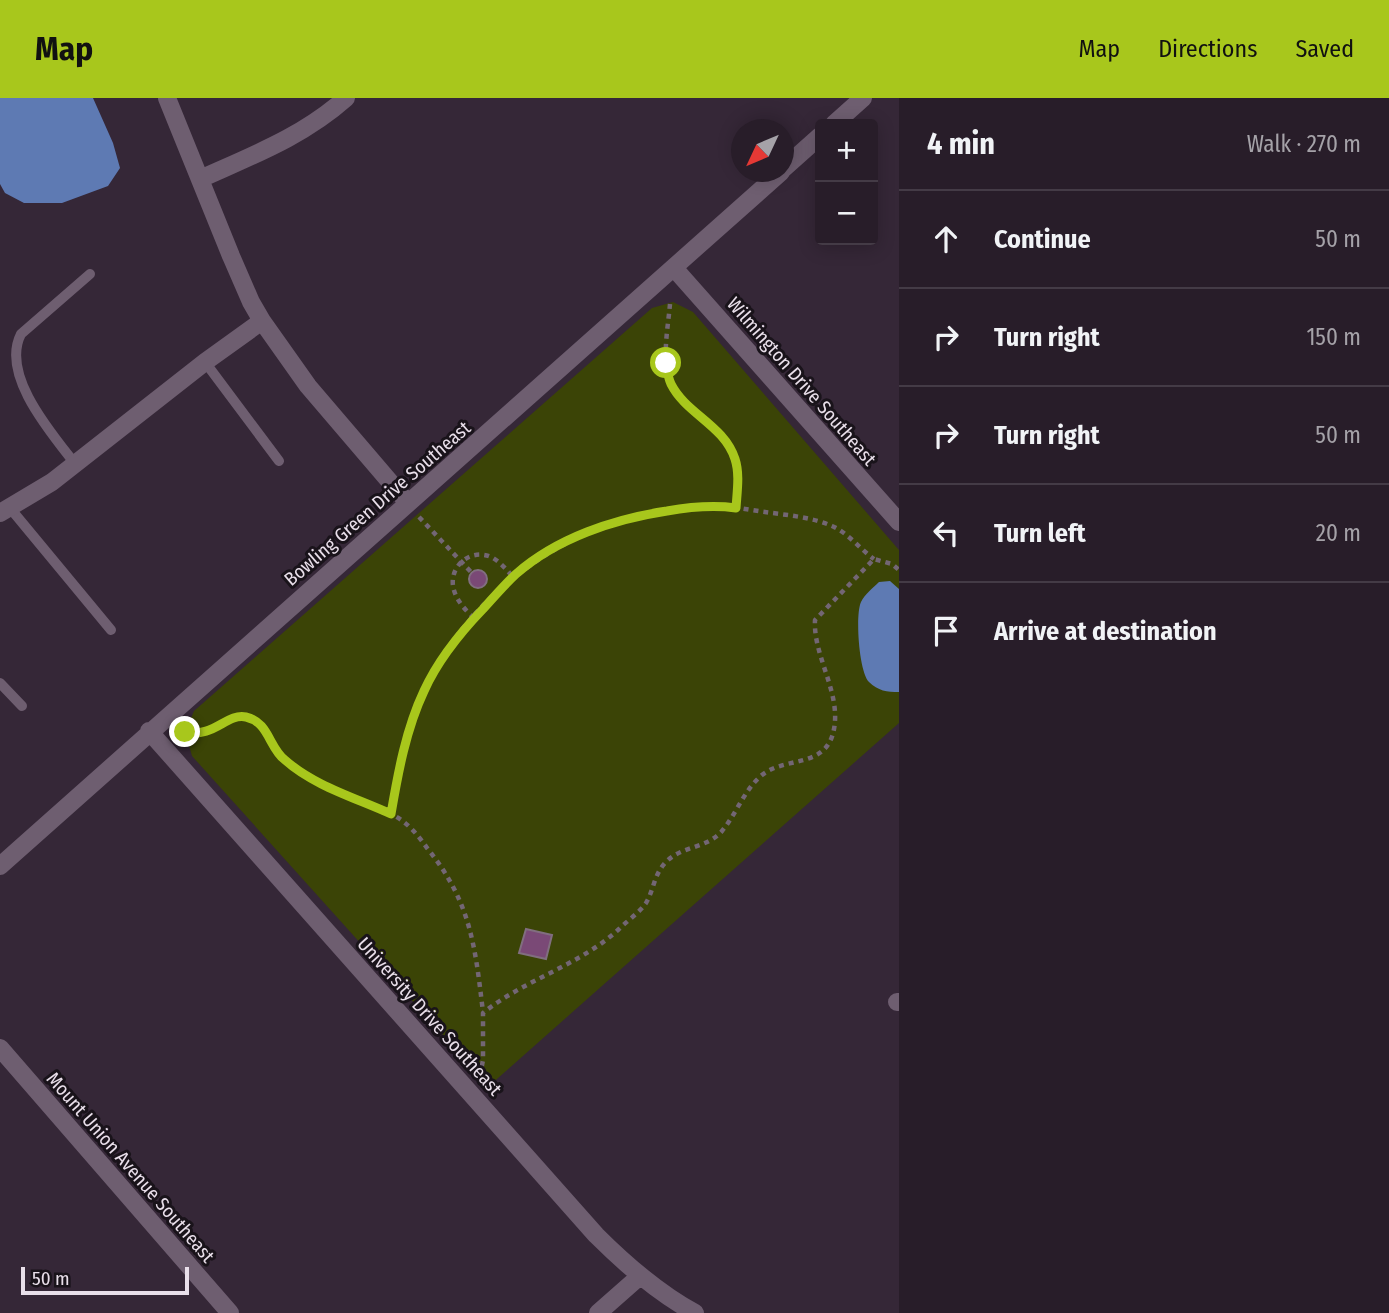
<!DOCTYPE html>
<meta charset="utf-8">
<style>
body{margin:0;font-family:"Fira Sans Condensed",sans-serif;background:#302631;color:#f1f3f6}
.controls{position:absolute;right:21px;top:21px;display:grid;overflow:hidden;border-radius:7px;box-shadow:0 4px 18px #0003}
.controls button{width:63px;height:63px;display:grid;place-items:center;padding:0;border:0;border-bottom:2px solid #443b46;background:#281d29;color:#f1f3f6;font:35px sans-serif}
.compass{position:absolute;left:731px;top:21px;width:63px;height:63px;border-radius:50%;background:#281d29;box-shadow:0 4px 18px #0003;rotate:226deg}
.scale{position:absolute;left:21px;bottom:18px;width:168px;box-sizing:border-box;padding-left:7px;border:4px solid #e9dfea;border-top:0;font-size:19px;line-height:24px;white-space:nowrap;color:#e9dfea;-webkit-text-stroke:5px #19131a;paint-order:stroke}
.stop{position:absolute;width:21px;height:21px;margin:-16px;border:5px solid #a8c71c;border-radius:50%;background:#fff}
.stop.end{background:#a8c71c;border-color:#fff;box-shadow:0 2px 7px #0008}
.list{margin:0;padding:0;list-style:none}
h2{display:flex;justify-content:space-between;align-items:center;height:91px;margin:0;padding:0 28px;font-size:30px}
h2 small{font-size:23px;font-weight:400;color:#a5a2a8}
.list li{display:grid;grid-template-columns:46px 1fr auto;gap:21px;align-items:center;box-sizing:border-box;height:98px;padding:0 28px;border-top:2px solid #443b46}
.list b{display:block;font-size:26px;white-space:nowrap}
.list em{font-size:23px;font-style:normal;color:#a5a2a8}
.icon{flex:none;width:38px;height:38px;fill:none;stroke:currentColor;stroke-width:2;stroke-linecap:round;stroke-linejoin:round}
.map{position:relative;flex:none;width:899px;height:1215px;overflow:hidden}
header{display:flex;align-items:center;gap:42px;box-sizing:border-box;height:98px;padding:0 35px;background:#a8c71c;color:#111}
header strong{font-size:33px}
nav{display:flex;gap:38px;margin-inline-start:auto;font-size:24px}
main{display:flex}
aside{flex:1;background:#281d29}
.map>svg:first-child{display:block}
</style>
<header>
<strong>Map</strong>
<nav><a>Map</a><a>Directions</a><a>Saved</a></nav>
</header>
<main>
<div class="map">
<svg width="899" height="1215" viewBox="0 0 899 1215">
<rect width="100%" height="100%" fill="#352737"/>
<!-- green -->
<path fill="#3b4406" d="M673 204 693 214 899 452V625L489 988 192 658 185 634 194 613 652 210Z"/>
<!-- water -->
<path fill="#5e7ab3" d="M0 0H93L113 45 120 70 108 88 62 105H24L5 95 0 86Z
M890 483 899 491V594C887 594 878 593 869 584 859 574 855 517 861 504 865 496 873 490 879 484Z"/>
<!-- building -->
<path fill="#7a4976" stroke="#816e7f" stroke-width="2" d="M469 481a9 9 0 1 1 18 0a9 9 0 1 1-18 0Z
M526 831 552 837 546 861 519 855Z"/>
<g fill="none" stroke-linecap="round" stroke-linejoin="round">
<!-- path -->
<path stroke="#736674" stroke-width="4.5" stroke-dasharray="5 5" stroke-linecap="butt" d="M670 206C668 230 662 258 669 282 673 294 684 303 693 311 734 348 739 355 736 410
M419 419 471 474
M474 520C465 512 455 501 453 488 450 466 473 449 493 460 501 465 507 472 513 479
M185 634C216 640 226 616 245 619 270 623 270 652 287 665 319 688 358 699 393 717 407 724 418 737 427 750 471 804 475 848 483 914
M391 716C400 661 413 604 444 556 504 465 608 407 717 408 733 408 749 412 765 414 786 417 812 419 832 428 848 435 860 451 874 461
M480 978 483 962V915C525 881 579 868 619 831 627 823 639 815 646 805 654 792 654 775 667 763 682 748 708 750 722 733 737 715 744 692 762 677 785 658 827 671 834 631 841 594 813 558 815 522L874 461 892 466 899 472"/>
<!-- service -->
<path stroke="#6e5e70" stroke-width="10" d="M205 264 279 363
M76 367C52 336 0 277 21 236L90 176
M10 410 111 532
M0 585 22 608"/>
<!-- minor -->
<path stroke="#6e5e70" stroke-width="18" d="M167 0 231 158 251 204 262 223 308 288 408 405
M834 26 863 0
M783 71 820 38
M200 81C253 57 302 39 346 0
M674 170 899 424
M0 415 52 384 205 264 262 223
M149 633 596 1137C626 1167 658 1195 695 1215
M0 768 781 74
M897 904H899
M0 950 230 1215
M598 1215 640 1178"/>
</g>
<g fill="none" stroke-linecap="round" stroke-linejoin="round">
<!-- route -->
<path stroke="#a8c71c" stroke-width="9" d="M185 634C215 640 226 615 246 619 269 624 269 650 285 662 314 688 356 700 391 716 398 675 406 631 424 593 438 562 459 536 483 511 494 499 504 487 516 476 557 440 614 421 667 413 690 409 713 407 736 410 737 394 740 376 735 361 724 327 686 316 671 286 668 280 667 272 666 265"/>
</g>
<g text-anchor="middle" stroke-width="6" stroke-linejoin="round" paint-order="stroke">
<!-- street labels -->
<g font-size="19" fill="#e9dfea" stroke="#19131a">
<text transform="translate(802 283) rotate(49)" y="7">Wilmington Drive Southeast</text>
<text transform="translate(377 405) rotate(-41)" y="7">Bowling Green Drive Southeast</text>
<text transform="translate(430 918) rotate(48)" y="7">University Drive Southeast</text>
<text transform="translate(131 1069) rotate(49)" y="7">Mount Union Avenue Southeast</text>
</g>
</g>
</svg>
<div class="controls">
<button>+</button>
<button>−</button>
</div>
<svg class="compass" viewBox="-18 -18 36 36"><path d="M0-13l5 13h-10z" fill="#e53935"/><path d="M0 13l5-13h-10z" fill="#a5a2a8"/></svg>
<div class="scale">50 m</div>
<div class="stop" style="left:666px;top:265px"></div>
<div class="stop end" style="left:185px;top:634px"></div>
</div>
<aside>
<h2>4 min<small>Walk · 270 m</small></h2>
<ul class="list">
<li><svg class="icon" aria-label="ahead" viewBox="0 0 24 24"><path d="M12 20V5M6 11l6-6 6 6"/></svg><div><b>Continue</b></div><em>50 m</em></li>
<li><svg class="icon" aria-label="right" viewBox="0 0 24 24"><path d="M7 20v-9h11M14 6l5 5-5 5"/></svg><div><b>Turn right</b></div><em>150 m</em></li>
<li><svg class="icon" aria-label="right" viewBox="0 0 24 24"><path d="M7 20v-9h11M14 6l5 5-5 5"/></svg><div><b>Turn right</b></div><em>50 m</em></li>
<li><svg class="icon" aria-label="left" viewBox="0 0 24 24"><path d="M17 20v-9H6M10 6l-5 5 5 5"/></svg><div><b>Turn left</b></div><em>20 m</em></li>
<li><svg class="icon" aria-label="arrive" viewBox="0 0 24 24"><path d="M6 21V4h12l-3 4 3 4H6"/></svg><div><b>Arrive at destination</b></div></li>
</ul>
</aside>
</main>
